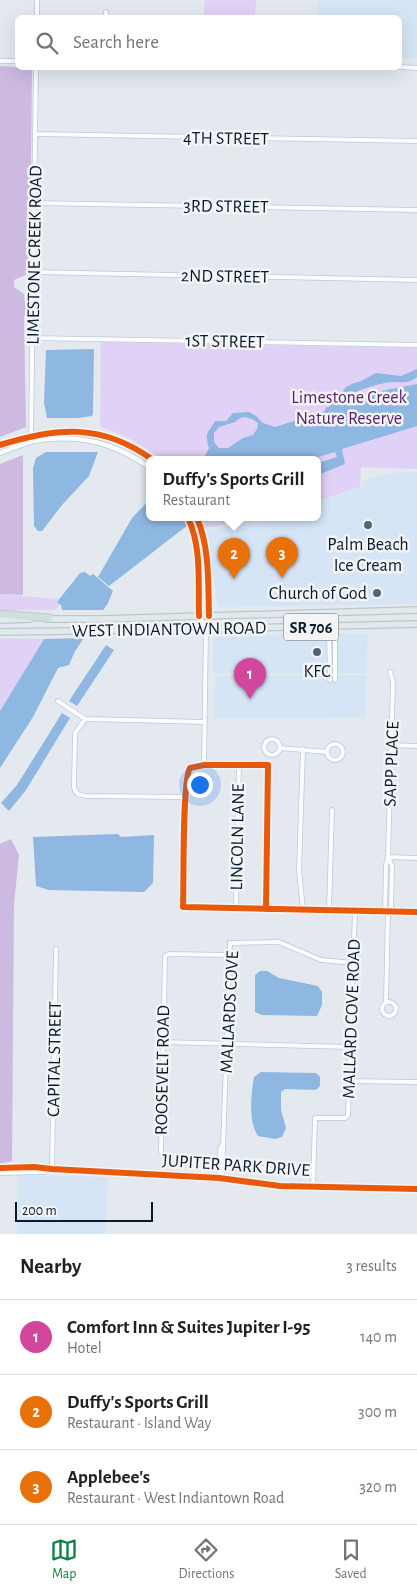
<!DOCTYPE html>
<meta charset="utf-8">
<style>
body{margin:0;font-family:"Alegreya Sans",sans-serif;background:#f6f6f6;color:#202124}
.scale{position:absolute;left:15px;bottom:12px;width:138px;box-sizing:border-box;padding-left:5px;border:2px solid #071c31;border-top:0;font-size:14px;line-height:18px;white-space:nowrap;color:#071c31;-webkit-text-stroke:4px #f4f4f4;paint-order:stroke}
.you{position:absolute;left:199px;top:784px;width:18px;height:18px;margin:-12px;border:4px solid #fff;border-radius:50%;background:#1a73e8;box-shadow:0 0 0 8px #1a73e833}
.badge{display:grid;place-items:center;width:32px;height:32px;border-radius:50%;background:#0b8043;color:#fff;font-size:16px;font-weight:700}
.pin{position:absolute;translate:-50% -41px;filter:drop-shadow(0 1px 2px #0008)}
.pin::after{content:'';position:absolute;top:26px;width:18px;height:15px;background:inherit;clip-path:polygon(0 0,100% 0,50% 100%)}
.popup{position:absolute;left:146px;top:456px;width:175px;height:65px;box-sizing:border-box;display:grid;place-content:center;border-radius:8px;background:#fff;filter:drop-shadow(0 1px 4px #0005);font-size:16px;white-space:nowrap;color:#757577}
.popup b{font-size:19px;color:#202124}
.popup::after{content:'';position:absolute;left:50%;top:100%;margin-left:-10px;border:10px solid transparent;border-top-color:#fff}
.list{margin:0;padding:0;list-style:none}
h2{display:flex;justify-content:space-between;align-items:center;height:65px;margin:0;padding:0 20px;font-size:21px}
h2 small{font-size:16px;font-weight:400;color:#757577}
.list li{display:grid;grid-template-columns:32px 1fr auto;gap:15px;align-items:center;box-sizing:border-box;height:75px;padding:0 20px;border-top:1px solid #e0e0e0}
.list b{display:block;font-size:19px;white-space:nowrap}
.list p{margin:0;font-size:16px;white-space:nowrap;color:#757577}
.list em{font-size:16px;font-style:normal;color:#757577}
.icon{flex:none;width:28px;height:28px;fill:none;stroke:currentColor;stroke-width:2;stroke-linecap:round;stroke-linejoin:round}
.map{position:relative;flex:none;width:417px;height:1234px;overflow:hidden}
.search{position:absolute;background:#fff;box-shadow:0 5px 20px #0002;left:15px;right:15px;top:15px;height:55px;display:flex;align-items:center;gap:12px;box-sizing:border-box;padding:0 18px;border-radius:8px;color:#757577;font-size:19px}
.sheet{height:290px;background:#fff}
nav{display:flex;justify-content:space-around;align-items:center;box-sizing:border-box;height:70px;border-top:1px solid #e0e0e0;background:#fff;font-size:14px;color:#757577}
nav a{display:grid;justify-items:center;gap:2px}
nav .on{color:#0b8043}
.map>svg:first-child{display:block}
</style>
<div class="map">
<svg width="417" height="1234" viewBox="0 0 417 1234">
<rect width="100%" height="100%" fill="#e3e9ef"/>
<!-- built -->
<path fill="#d5e5f6" d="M318 0H417V58H400V18L317 17Z
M417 472V604L218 607 206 533 251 518 254 524 272 518H318V501L363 487 364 481 390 473Z
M368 633 366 673H213V637Z
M366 675V717L214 718 215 676Z
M18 1175 108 1177 106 1234H17Z"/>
<!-- green -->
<path fill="#e2d1f6" d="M205 0H256L255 17H204Z
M101 342 417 348V469L361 467 360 487 318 501V460H163C143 446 123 433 100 427Z
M201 518H242L217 526 206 527Z
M0 594 58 599 57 602 60 604 55 610H0Z
M0 638 45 639 0 711Z"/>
<!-- forest -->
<path fill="#ccbae1" d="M0 66 29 68 32 70 30 273 14 280V287L24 294 26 311 24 317 26 427 0 437Z
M23 455V595L0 594V464Z
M11 839 19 855 14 904 12 1161 0 1164V844Z"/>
<!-- water -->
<path fill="#8eb7e2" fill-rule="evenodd" d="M94 349 93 413 92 416 78 418H47L44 403 46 350Z
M417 369V377C408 384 404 382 394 382 381 382 346 393 338 403L342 405 381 391 417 384V426L342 449 345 464 318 475V463L337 457 335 452 308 460H203L209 448C204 431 208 434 215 421H226L233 413 249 412 256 416 263 423 275 427 325 411 326 407H329L332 398 335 395 341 393 346 387 354 383 359 382 376 373 401 376ZM245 417 252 419 258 423 257 429 253 435 243 438 228 448H219L214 442V433L219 427 235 422 240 418Z
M46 452H98L89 476 62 505 42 531H38L34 526 33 468 36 458Z
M150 499V518H197L109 586 98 577 132 518Z
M85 572 90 576 93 574 113 591 108 603 75 651 69 665 58 668 33 717 0 768V711L62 610 61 605 57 602 80 573Z
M106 645 114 650 77 706 69 701Z
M62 713 70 718 26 790 9 811 1 803 17 785Z
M118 834 121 837 154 835 153 883 144 892 49 890 36 886 33 837Z
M260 971H267L279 978 318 986 322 992V1005L317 1016 262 1015 255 1012V975Z
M261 1072 316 1073 320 1077V1086L316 1090 285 1089 281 1092V1110L286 1128 282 1137 275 1139 258 1136C248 1121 251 1095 254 1077Z"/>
<!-- pier -->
<path fill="#e3e9ef" d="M59 610H105L88 638 42 639Z"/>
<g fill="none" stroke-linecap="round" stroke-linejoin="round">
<!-- minor casing -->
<g stroke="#bcc9d8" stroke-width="5.5">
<path id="minor" d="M106 12V18
M37 18V0
M0 61H18
M400 67 417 68
M36 134 417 141
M35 203 417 210
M33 272 417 280
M32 338 417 345
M31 438 36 68
M335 626V680
M329 627 330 680
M58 701 85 719
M85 719 75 733 74 787C75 794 79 795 86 796L186 797
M85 719 205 722
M264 747a8 8 0 1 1 16 0a8 8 0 1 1-16 0Z
M327 752a8 8 0 1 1 16 0a8 8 0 1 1-16 0Z
M391 745 417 746
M280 748 327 752
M303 749 299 870 303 910
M204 765 206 629
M388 857 392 866 391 912
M388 857 417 858
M236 908 239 765
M266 909 268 765H204L190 768C182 780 184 885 183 907 261 909 339 910 417 912
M329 910 332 810
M385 911 386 865 388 857 393 682 390 672
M230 955 169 954 165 956 161 1152 168 1159 235 1162 276 1171H313
M382 1009a7 7 0 1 1 14 0a7 7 0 1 1-14 0Z
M386 1002 388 911
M163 1042 350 1047
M349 1081 417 1082
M0 1168 34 1167 52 1169 219 1178 280 1186 417 1189
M52 1169 56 949
M0 1173 44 1172 50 1170
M219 1178 220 1149 223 1144
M222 1178 230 943 279 942 321 960 353 963
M313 1186 315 1118H345L348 1115 355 911"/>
</g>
<!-- tertiary casing -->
<g stroke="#bcc9d8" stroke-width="6">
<path id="tertiary" d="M0 445C57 427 102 423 153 460
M0 453C11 449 22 444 33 441 76 433 115 442 150 468
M188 518 192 527 197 557 199 616 206 629
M197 518C209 546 213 600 206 629"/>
</g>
<!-- primary casing -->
<g stroke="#bec5cc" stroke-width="8">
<path id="primary" d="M47 619H102L417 610
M0 620 30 619
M0 632 206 629 417 624"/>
</g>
<!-- motorway casing -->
<g stroke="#bec5cc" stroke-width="9">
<path id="motorway" d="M0 614 49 618"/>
</g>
<!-- minor -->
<use href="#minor" stroke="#fbfcfd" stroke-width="4"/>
<!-- tertiary -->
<use href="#tertiary" stroke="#fbfcfd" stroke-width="4.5"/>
<!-- primary -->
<use href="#primary" stroke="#e1eaeb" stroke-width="5.5"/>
<!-- motorway -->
<use href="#motorway" stroke="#d0dedf" stroke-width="7"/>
<!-- cycleway casing -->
<g stroke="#f4f4f4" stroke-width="9">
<path id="cycleway" d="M0 445C57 427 102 423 153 460
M188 518C202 547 198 584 199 616
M197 518C210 549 208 583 209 616
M266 909 268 765H204L190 768C182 780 184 885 183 907 261 909 339 910 417 912
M0 1168 34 1167 52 1169 219 1178 280 1186 417 1189"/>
</g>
<!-- cycleway -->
<use href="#cycleway" stroke="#e8590c" stroke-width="6"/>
</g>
<!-- markers -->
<g fill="#546474" stroke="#f4f4f4" stroke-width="2">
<circle cx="368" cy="525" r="5"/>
<circle cx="377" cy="593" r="5"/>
<circle cx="317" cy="652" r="5"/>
</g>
<g text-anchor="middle" stroke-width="5" stroke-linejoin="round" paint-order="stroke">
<!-- shield labels -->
<rect fill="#f4f4f4" stroke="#4e5d6c" stroke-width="1" x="283.5" y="613.5" width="55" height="27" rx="4"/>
<g font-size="16" font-weight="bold" fill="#071c31">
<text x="311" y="633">SR 706</text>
</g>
<!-- street labels -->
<g font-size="18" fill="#071c31" stroke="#f4f4f4">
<text transform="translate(226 138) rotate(1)" y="6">4TH STREET</text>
<text transform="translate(226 206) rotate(1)" y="6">3RD STREET</text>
<text transform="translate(34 255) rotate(-89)" y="6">LIMESTONE CREEK ROAD</text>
<text transform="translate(225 276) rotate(1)" y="6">2ND STREET</text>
<text transform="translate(225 341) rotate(1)" y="6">1ST STREET</text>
<text transform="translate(169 629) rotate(-1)" y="6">WEST INDIANTOWN ROAD</text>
<text transform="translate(391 764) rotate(-88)" y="6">SAPP PLACE</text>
<text transform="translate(237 837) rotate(-89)" y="6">LINCOLN LANE</text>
<text transform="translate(229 1012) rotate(-87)" y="6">MALLARDS COVE</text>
<text transform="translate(351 1019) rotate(-88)" y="6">MALLARD COVE ROAD</text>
<text transform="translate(54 1059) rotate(-89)" y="6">CAPITAL STREET</text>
<text transform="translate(162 1070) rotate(-89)" y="6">ROOSEVELT ROAD</text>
<text transform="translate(236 1165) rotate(4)" y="6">JUPITER PARK DRIVE</text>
</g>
<!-- park labels -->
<g font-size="18" fill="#521f6f" stroke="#f4f4f4">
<text x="349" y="403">Limestone Creek<tspan x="349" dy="21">Nature Reserve</tspan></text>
</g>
<!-- poi labels -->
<g font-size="18" fill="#071c31" stroke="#f4f4f4">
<text x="368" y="550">Palm Beach<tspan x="368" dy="21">Ice Cream</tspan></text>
<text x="367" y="599" text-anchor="end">Church of God</text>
<text x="317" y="677">KFC</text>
</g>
</g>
</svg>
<div class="scale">200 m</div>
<div class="you"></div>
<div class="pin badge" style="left:250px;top:699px;background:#d1479c">1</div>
<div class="pin badge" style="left:234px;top:579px;background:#e8710a">2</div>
<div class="popup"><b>Duffy's Sports Grill</b>Restaurant</div>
<div class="pin badge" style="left:282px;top:578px;background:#e8710a">3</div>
<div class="search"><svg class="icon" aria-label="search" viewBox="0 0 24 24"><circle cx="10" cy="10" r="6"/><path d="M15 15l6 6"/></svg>Search here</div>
</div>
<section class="sheet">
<h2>Nearby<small>3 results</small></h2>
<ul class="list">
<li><span class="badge" style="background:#d1479c">1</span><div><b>Comfort Inn &amp; Suites Jupiter I-95</b><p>Hotel</p></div><em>140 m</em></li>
<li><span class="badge" style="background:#e8710a">2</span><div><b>Duffy's Sports Grill</b><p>Restaurant · Island Way</p></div><em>300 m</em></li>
<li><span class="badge" style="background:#e8710a">3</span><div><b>Applebee's</b><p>Restaurant · West Indiantown Road</p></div><em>320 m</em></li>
</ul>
</section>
<nav>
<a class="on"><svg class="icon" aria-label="map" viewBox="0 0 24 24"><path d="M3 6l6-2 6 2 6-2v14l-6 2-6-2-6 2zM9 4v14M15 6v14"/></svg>Map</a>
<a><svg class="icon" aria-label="directions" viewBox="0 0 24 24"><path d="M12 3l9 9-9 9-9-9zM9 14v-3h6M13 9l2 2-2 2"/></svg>Directions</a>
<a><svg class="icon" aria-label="saved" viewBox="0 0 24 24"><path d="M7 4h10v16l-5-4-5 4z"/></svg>Saved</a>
</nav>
